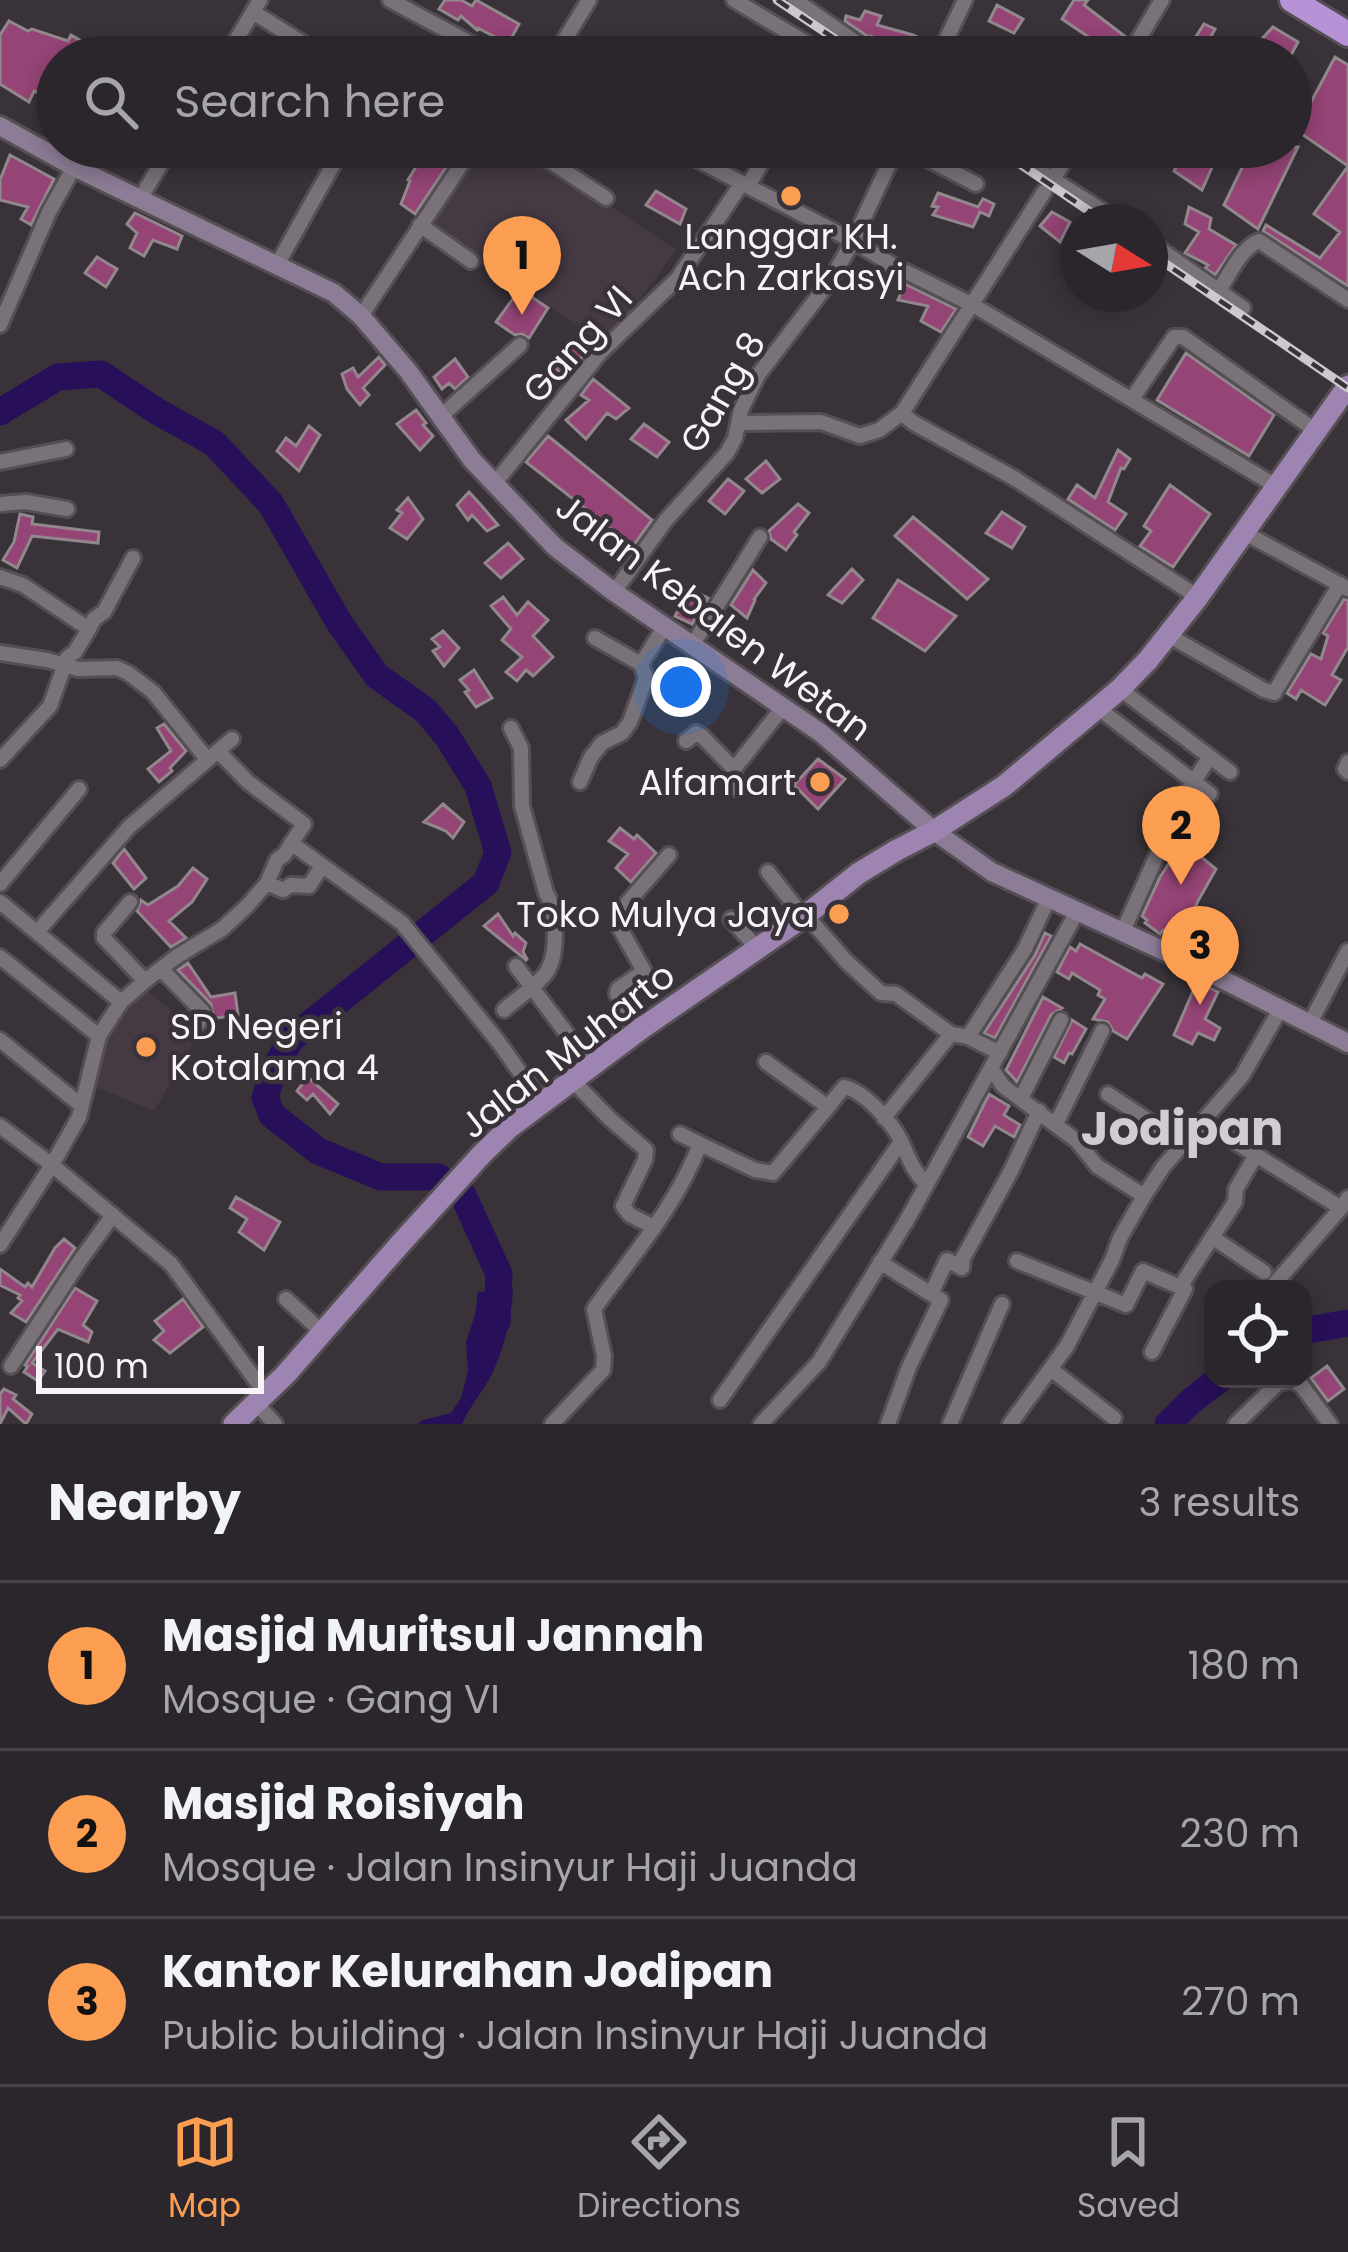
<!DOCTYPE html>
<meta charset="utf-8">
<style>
body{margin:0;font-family:Poppins,sans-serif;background:#373237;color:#f1f3f6}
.controls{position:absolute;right:36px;bottom:36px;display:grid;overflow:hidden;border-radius:24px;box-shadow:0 6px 18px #0003}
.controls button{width:108px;height:108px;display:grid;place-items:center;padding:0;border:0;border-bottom:3px solid #474347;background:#2b262b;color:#f1f3f6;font:60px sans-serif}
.compass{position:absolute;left:1060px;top:204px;width:108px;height:108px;border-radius:50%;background:#2b262b;box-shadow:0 6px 18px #0003;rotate:101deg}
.scale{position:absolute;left:36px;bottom:30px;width:228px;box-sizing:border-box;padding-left:12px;border:6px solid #f7f3f7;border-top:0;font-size:33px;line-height:42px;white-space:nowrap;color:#f7f3f7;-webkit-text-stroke:9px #393339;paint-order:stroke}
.you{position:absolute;left:681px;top:687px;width:42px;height:42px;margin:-30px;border:9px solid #fff;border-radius:50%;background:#1a73e8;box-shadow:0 0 0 18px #1a73e833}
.badge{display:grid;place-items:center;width:78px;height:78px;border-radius:50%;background:#fc9e52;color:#111;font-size:39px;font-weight:700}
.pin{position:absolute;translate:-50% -99px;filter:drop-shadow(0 3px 6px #0008)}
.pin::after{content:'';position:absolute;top:63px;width:42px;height:36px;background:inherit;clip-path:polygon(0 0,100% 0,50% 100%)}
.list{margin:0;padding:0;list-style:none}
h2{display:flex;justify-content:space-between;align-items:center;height:156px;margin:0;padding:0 48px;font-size:51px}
h2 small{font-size:39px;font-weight:400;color:#a6a5a9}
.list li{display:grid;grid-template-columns:78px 1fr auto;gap:36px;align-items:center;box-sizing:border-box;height:168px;padding:0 48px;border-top:3px solid #474347}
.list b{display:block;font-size:45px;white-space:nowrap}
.list p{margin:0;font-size:39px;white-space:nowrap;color:#a6a5a9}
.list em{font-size:39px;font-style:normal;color:#a6a5a9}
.icon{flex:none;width:66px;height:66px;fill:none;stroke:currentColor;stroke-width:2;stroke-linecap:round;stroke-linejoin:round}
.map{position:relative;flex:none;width:1348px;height:1424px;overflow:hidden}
.search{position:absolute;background:#2b262b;box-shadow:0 6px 18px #0003;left:36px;right:36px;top:36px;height:132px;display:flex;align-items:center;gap:30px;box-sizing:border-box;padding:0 42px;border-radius:66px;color:#a6a5a9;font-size:45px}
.sheet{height:660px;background:#2b262b}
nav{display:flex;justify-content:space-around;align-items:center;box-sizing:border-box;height:168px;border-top:3px solid #474347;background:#2b262b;font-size:33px;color:#a6a5a9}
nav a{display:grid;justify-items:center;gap:6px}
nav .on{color:#fc9e52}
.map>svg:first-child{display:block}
</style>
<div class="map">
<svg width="1348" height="1424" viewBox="0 0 1348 1424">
<rect width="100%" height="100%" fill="#393339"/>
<!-- built -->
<path fill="#453a44" d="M482 147H523L676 250 605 346 521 286 517 290 426 228Z
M143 987 199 1034 154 1111 89 1084 109 1027 124 1005Z"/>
<!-- water -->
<path fill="#280f59" d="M513 1289C512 1317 504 1348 492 1374 483 1391 470 1406 462 1424H417L423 1420 451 1413 461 1398 468 1371 466 1342 475 1315 478 1292Z"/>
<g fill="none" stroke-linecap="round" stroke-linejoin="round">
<!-- river -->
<path stroke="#280f59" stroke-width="27" d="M0 412 58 377 101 374 158 412 214 443 271 504 340 624 377 676 426 711 447 736 478 786 498 852 486 883 291 1039 272 1074 265 1098 272 1115 318 1151 381 1177H438L463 1195 499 1274 497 1322
M1303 1331 1348 1323
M1168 1424 1191 1401 1220 1379"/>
</g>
<!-- building -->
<path fill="#944475" stroke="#91878c" stroke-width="3" d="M445 0H461L472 6 476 0 519 24 508 44 478 28 477 30 461 16 458 20 439 9Z
M1074 0H1088L1084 5 1127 38 1117 56 1062 19Z
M997 5 1023 19 1014 33 989 21Z
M865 11 881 16 877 25 913 35 932 44 927 57H897L901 51 871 36 870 38 845 21 846 16 860 20Z
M9 21 28 31 32 29 68 41 71 35 110 57H57V103L34 91 29 102 0 84V35Z
M1204 24 1215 29 1200 57H1183Z
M1273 27 1298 42 1290 57 1259 42Z
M1335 57 1348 65V166L1296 130Z
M408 147H432L451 160 415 214 401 204 410 181 408 180 422 157Z
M1187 147H1221L1202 190 1174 171Z
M1252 147H1298L1258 229 1224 205Z
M10 155 54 179 31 225 21 219 28 207 0 200V180Z
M1348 166V286L1263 231 1266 225 1320 258 1340 232 1314 214Z
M656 191 686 209 680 224 646 205Z
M938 193 978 207 983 199 994 204 989 216 980 212 973 227 933 215 938 207 932 206Z
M1189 207 1211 218 1209 229 1236 245 1215 275 1205 268 1208 265 1185 253 1199 232 1185 224Z
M1052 212 1070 222 1060 242 1040 226Z
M135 213 182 236 177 249 153 240 144 256 130 248 137 233 127 224Z
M97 257 117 269 106 287 85 273Z
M905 284 956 309 941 332 921 321 928 306 898 300Z
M520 289 548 308 529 338 522 334 515 335 496 322Z
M576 340 586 352 565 378 553 366Z
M1186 353 1274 415 1249 456 1157 400Z
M379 357 385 365 363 388 369 395 360 405 347 389 342 374 353 368 358 377Z
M455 359 468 377 455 389 449 383 442 389 434 377Z
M593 379 629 408 616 419 607 413 586 439 566 420 589 400 581 395Z
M416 410 426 423 423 425 433 436 420 450 397 424Z
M644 424 669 442 657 457 631 439Z
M309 426 320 435 299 471 277 451 286 438 296 446Z
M548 436 652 520 633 546 526 462Z
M1118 450 1130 459 1124 469 1121 468 1108 502 1126 514 1115 530 1068 499 1077 485 1095 498Z
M766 461 780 479 762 493 746 479Z
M728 479 744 491 725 514 709 501Z
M1170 485 1210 514 1173 567 1140 546 1151 531 1144 526Z
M469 492 481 505 498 525 487 531 472 515 468 520 457 505Z
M408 498 423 519 407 539 390 528 402 513 397 510Z
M798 504 809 513 794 532 797 535 786 550 771 539 769 531Z
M1002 512 1025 527 1012 548 986 533Z
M20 514 33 517 32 524 99 532 98 543 32 536 17 568 3 560 14 542Z
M913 517 988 579 967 599 895 536Z
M508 543 523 559 501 578 485 563Z
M852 569 863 580 842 603 828 595Z
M753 570 766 583 754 599 755 600 747 618 731 605Z
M898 580 956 616 925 651 873 618Z
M690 589 708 598 692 624 675 616Z
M503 597 517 615 528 602 548 620 533 636 553 657 533 676 526 670 517 681 506 672 522 657 502 640 511 629 491 606Z
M1344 599 1348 600V647L1332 675 1341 680 1325 705 1301 690 1296 699 1287 693 1311 654 1321 659 1328 636 1323 633Z
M443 631 459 648 444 666 433 651 440 647 432 639Z
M474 670 492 698 476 707 465 692 469 690 460 680Z
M164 724 186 751 170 768 172 771 159 782 148 769 171 751 157 728Z
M818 759 845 779 818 809 794 785Z
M443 804 464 822 453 838 446 831 424 822Z
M620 828 634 839 637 835 656 853 631 882 616 868 628 854 609 841Z
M1183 842 1216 869 1198 901 1180 943 1163 930 1160 934 1145 923 1147 920 1142 916 1160 877Z
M124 849 146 878 134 889 113 863Z
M193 868 207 879 192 902 169 921 186 938 171 947 137 911 141 900 148 905 178 886Z
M498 914 513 936 515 933 526 943 523 952 527 959 526 960 484 926Z
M1045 933 1051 936 995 1038 984 1033 1035 955Z
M1080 944 1142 978 1145 974 1163 984 1127 1039 1113 1031 1108 1022 1093 1019 1105 999 1098 995 1100 990 1072 973 1069 979 1057 972 1070 947 1076 951Z
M188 963 211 997 235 993 238 1015 217 1018 214 1022 211 1004 178 970Z
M1197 982 1218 992 1205 1019 1220 1028 1214 1040 1198 1033 1192 1044 1174 1035Z
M1043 997 1062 1008 1051 1015 1017 1082 1006 1070Z
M1072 1020 1086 1029 1072 1054 1069 1053 1064 1063 1054 1057Z
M306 1079 311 1080 338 1104 330 1114 313 1094 307 1100 297 1091Z
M989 1094 1009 1106 1004 1115 1020 1125 1014 1137 995 1126 983 1146 968 1137Z
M236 1197 280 1222 264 1250 239 1232 247 1219 230 1208Z
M64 1239 75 1248 26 1322 11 1313 22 1301 18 1298 20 1295 0 1285V1269L25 1287 28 1283 32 1287 55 1248Z
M75 1288 97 1301 83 1325 92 1332 88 1342 58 1329 32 1363 45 1371 38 1381 24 1372 28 1366 25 1365Z
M183 1299 203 1327 170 1353 154 1340 164 1331 155 1321Z
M1327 1366 1344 1389 1328 1401 1311 1378Z
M4 1389 16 1395 13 1399 32 1414 26 1424 8 1408 0 1424V1394Z"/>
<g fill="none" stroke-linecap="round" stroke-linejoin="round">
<!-- street casing -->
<g stroke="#544f54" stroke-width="20">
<path id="street" d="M390 0 470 43 501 57
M734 0 808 44 818 57
M795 0 877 57
M253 12 325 57
M226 57 260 0
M437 57 453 35
M554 57 589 0
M938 57 965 0
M1128 57 1162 0
M528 147 606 198
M673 147 853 241 894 266 973 305 1276 486
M904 147 976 184
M1002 147 1120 222
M1053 180 1072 147
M748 186 771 147
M140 199 171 147
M420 225 471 261
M1150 242 1243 308
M277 265 343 147
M1219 290C1230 274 1241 248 1259 241L1348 300
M361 316 473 147
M0 325 49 212 74 167
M1132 399 1174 337H1183L1316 431
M902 413 912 422 1014 478 1198 597
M440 417 520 345
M739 423 821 422 860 436 879 430 902 413 1044 192
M0 462 66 449
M495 483 600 353 678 278 742 183
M0 504 26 502 67 509
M1243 532 1348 589
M0 577 23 585 89 629 75 652 67 658 50 706 0 760
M614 592 666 520 727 453 735 438 741 410 758 375 830 281 853 241 897 147
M89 629 94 619 104 612 133 558
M1168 635 1264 690 1274 693 1340 584
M595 638 641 664 665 626
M693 644 760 537
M0 653 47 660 78 669 117 668 128 673 153 692 207 759
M1120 689 1230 772
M1098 708 1210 794
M686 741 696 733 702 736 734 769 784 706
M218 751 232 739
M1348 762 1345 769 1348 772
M734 769 736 788
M580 782 591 757 602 743 622 733 630 722 646 678 641 664
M291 843 402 923 497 1040 542 1103
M768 872 803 916
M267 883 283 890 291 885 309 886 322 866
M0 884 79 789
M0 902 121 1002 99 1036 79 1117 52 1165 0 1245
M806 915 846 961 881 993 896 994 951 1034 968 1037 1000 1053
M731 919 757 948
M37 932 129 827 218 751 248 782 304 824 284 855 277 860 267 883 247 906 222 929 176 957 145 981
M1122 933 1182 800 1209 758
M0 957 99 1036
M516 966 591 1066
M161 969 203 1012V1016L196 1026
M121 1002 145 981 104 938V933L130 902
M504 1010C517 998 539 985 548 970 558 952 557 909 546 893L522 806 521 748 511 728
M1310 1023 1348 951
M642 1028 632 1019 617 994 618 989 644 971 618 925 622 909 669 855
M968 1037 1025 949 1048 900
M0 1040 82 1106
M766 1062 828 1107 844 1087C864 1091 892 1122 901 1141 909 1158 912 1170 926 1184
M991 1068 1003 1086 1077 1141 1097 1166 1144 1196
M572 1080 610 1119 646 1150 645 1160 623 1206 630 1215 654 1227
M1108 1094 1184 1144
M1021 1098 1061 1020
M884 1118 951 1034
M1203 1122 1341 1208 1348 1198
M1056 1124 1102 1031
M0 1126 52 1165 171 1264 265 1393
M700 1144 755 1170 773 1173 828 1107
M1212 1237 1264 1272
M1017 1261 1126 1305 1143 1271 1180 1287
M880 1262 931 1294
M1270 1289 1341 1208
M286 1299 322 1332
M1152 1352 1185 1289 1180 1287 1235 1202 1236 1189 1256 1155
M11 1366 79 1262 113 1215
M1052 1370 1114 1418
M720 1400 901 1142
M256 1403 275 1424
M552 1424 603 1370 604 1356 594 1309C632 1256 677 1205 700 1144L680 1134
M761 1424 819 1362 907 1220 1077 912
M888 1424 909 1367 941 1300 931 1294 947 1260 962 1268 963 1258 1011 1171 1039 1111
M950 1424 1002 1304
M1010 1424 1067 1346 1112 1260 1120 1238 1144 1196 1163 1167 1242 1076 1281 1008
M1236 1424 1278 1383 1293 1380 1302 1386 1330 1424"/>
</g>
<!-- secondary casing -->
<g stroke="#544f54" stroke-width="24">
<path id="secondary" d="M0 126 74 167 334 293 361 316 408 371 472 460 555 547 614 592 821 733 934 831 992 872 1188 962 1348 1043"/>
</g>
<!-- primary casing -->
<g stroke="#544f54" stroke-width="27">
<path id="primary" d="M234 1424 285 1375 401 1243 482 1154 510 1127 642 1028 806 915 859 873 897 850 934 831 1004 786 1120 689 1148 660 1198 597 1348 386"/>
</g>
<!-- highway casing -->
<g stroke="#544f54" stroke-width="30">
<path id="highway" d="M1292 0 1348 34"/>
</g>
<!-- street -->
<use href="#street" stroke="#797279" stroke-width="14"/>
<!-- secondary -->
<use href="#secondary" stroke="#8c7c95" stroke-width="18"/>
<!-- primary -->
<use href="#primary" stroke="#9e85b1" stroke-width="21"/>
<!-- highway -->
<use href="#highway" stroke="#b792d6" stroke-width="24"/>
<!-- rail casing -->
<g stroke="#ccc8cc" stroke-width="9">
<path id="rail" d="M777 0 862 57
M995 147 1105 222
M1150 253 1348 388"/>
</g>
<!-- rail -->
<use href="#rail" stroke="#393339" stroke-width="4.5" stroke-dasharray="14" stroke-linecap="butt"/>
</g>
<!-- markers -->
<g fill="#fc9e52" stroke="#393339" stroke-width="4.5">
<circle cx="791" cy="196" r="12"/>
<circle cx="820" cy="782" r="12"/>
<circle cx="839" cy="914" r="12"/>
<circle cx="146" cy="1047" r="12"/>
</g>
<g text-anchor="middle" stroke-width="9" stroke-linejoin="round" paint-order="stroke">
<!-- poi labels -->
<g font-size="36" fill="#f7f3f7" stroke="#393339" text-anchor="end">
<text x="791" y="249" text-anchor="middle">Langgar KH.<tspan x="791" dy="41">Ach Zarkasyi</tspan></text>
<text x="796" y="795">Alfamart</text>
<text x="815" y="927">Toko Mulya Jaya</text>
<text x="170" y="1039" text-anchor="start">SD Negeri<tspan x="170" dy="41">Kotalama 4</tspan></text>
</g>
<!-- street labels -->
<g font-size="36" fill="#f7f3f7" stroke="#393339">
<text transform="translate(577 344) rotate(-48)" y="13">Gang VI</text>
<text transform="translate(722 392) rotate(-60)" y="13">Gang 8</text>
<text transform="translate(714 617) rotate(37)" y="13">Jalan Kebalen Wetan</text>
<text transform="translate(567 1050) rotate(-38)" y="13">Jalan Muharto</text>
</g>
<!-- district labels -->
<g font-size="48" font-weight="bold" fill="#d3cbd3" stroke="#393339">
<text x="1182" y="1145">Jodipan</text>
</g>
</g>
</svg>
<div class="controls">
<button><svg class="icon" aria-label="locate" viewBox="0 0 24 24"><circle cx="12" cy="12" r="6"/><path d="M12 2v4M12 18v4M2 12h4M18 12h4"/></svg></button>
</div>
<svg class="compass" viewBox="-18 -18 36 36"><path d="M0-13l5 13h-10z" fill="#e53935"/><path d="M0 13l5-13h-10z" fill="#a6a5a9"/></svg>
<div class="scale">100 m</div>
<div class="you"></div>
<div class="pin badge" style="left:522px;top:315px">1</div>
<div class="pin badge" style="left:1181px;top:885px">2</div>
<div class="pin badge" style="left:1200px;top:1005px">3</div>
<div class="search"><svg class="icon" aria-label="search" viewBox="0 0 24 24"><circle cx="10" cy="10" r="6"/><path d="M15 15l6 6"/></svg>Search here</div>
</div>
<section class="sheet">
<h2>Nearby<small>3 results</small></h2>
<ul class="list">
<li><span class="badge">1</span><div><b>Masjid Muritsul Jannah</b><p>Mosque · Gang VI</p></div><em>180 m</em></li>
<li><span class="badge">2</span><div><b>Masjid Roisiyah</b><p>Mosque · Jalan Insinyur Haji Juanda</p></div><em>230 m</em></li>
<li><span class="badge">3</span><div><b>Kantor Kelurahan Jodipan</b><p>Public building · Jalan Insinyur Haji Juanda</p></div><em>270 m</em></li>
</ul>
</section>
<nav>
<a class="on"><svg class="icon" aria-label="map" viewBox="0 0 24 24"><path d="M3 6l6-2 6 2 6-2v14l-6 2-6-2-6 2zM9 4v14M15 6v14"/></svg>Map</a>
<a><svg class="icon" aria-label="directions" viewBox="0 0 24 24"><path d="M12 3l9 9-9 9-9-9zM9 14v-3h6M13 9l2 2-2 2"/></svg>Directions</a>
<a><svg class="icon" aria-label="saved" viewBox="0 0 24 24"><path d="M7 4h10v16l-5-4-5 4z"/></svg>Saved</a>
</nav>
